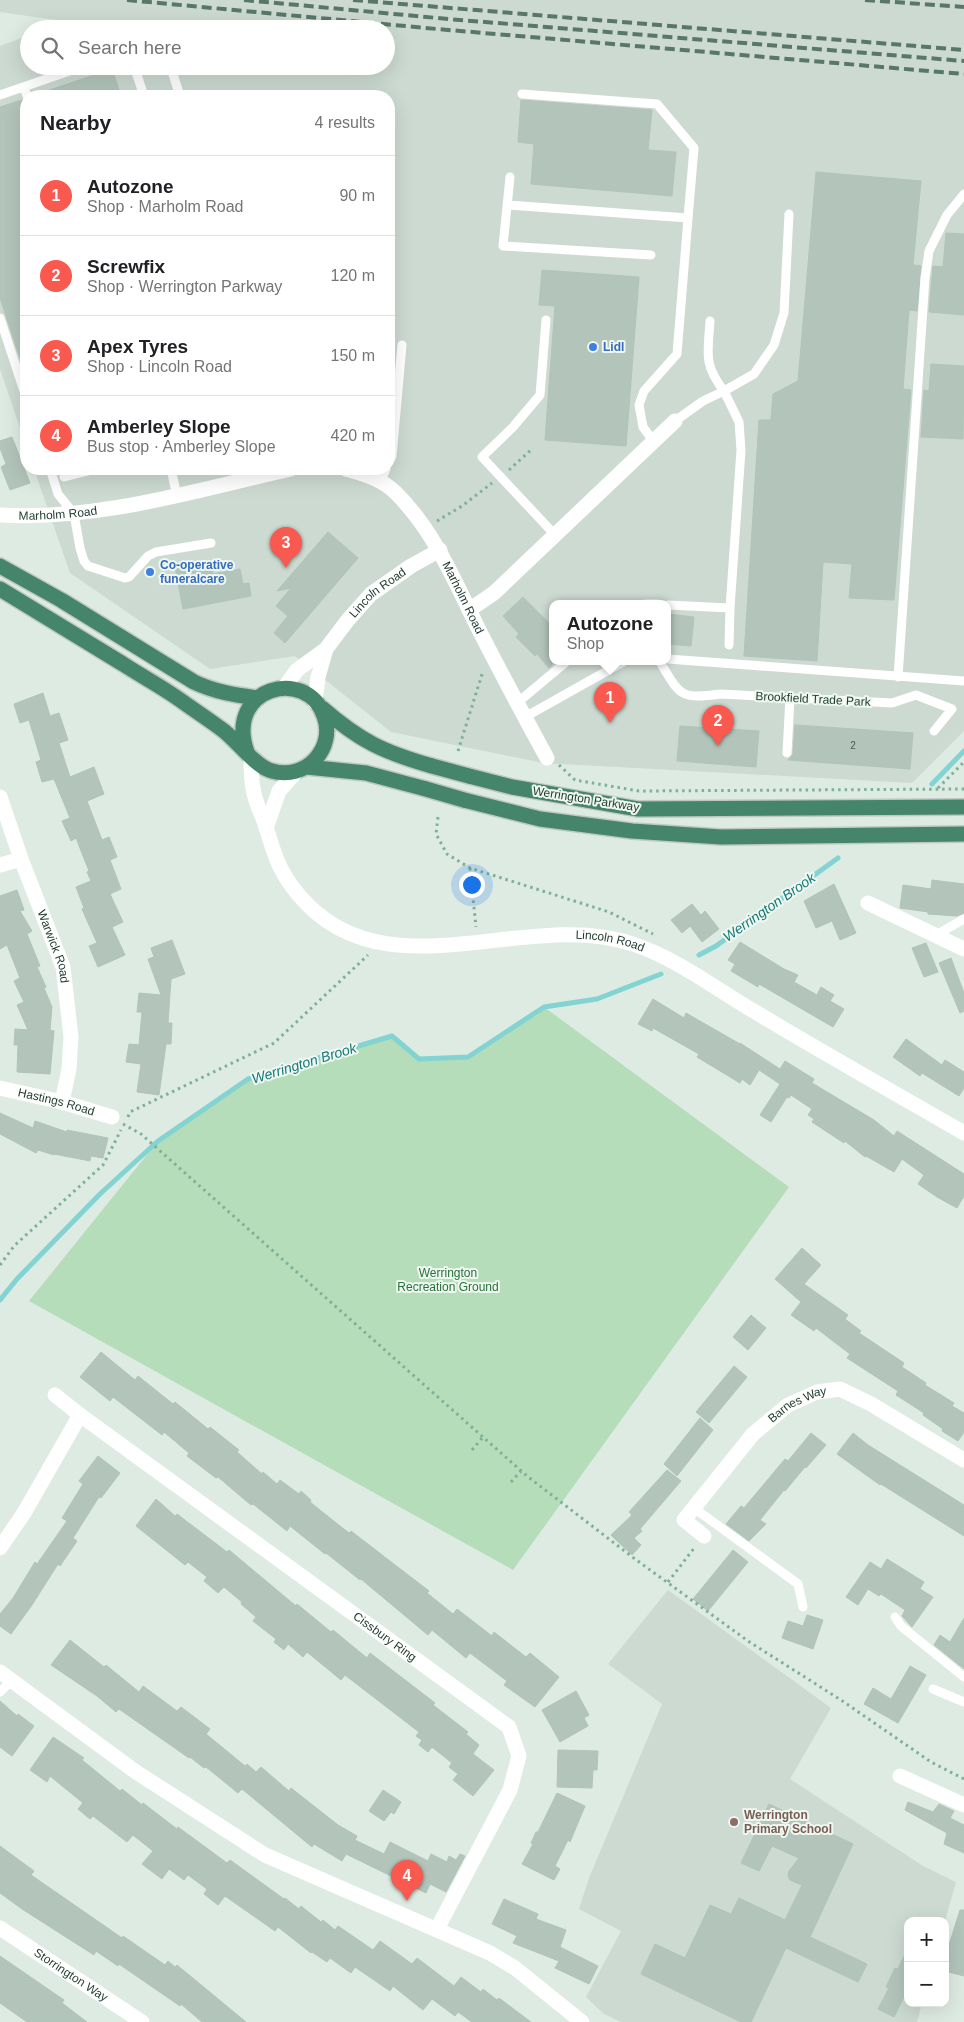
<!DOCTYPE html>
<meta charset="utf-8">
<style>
body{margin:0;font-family:Arial,sans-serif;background:#f6f6f6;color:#202124}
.controls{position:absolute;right:15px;bottom:15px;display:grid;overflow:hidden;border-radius:10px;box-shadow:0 5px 20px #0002}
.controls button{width:45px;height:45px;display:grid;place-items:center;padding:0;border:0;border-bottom:1px solid #e0e0e0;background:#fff;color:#202124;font:25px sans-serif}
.you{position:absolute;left:471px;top:884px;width:18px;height:18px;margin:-12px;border:4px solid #fff;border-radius:50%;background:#1a73e8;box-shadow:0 0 0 8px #1a73e833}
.badge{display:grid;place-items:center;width:32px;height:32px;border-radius:50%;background:#f9594e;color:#fff;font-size:16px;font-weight:700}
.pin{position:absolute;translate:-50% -41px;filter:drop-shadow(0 1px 2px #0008)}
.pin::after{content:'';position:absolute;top:26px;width:18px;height:15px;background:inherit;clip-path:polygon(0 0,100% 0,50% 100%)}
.popup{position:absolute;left:549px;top:600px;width:122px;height:65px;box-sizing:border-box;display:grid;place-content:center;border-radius:10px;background:#fff;filter:drop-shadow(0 1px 4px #0005);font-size:16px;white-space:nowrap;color:#757577}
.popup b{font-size:19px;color:#202124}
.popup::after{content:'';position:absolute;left:50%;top:100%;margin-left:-10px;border:10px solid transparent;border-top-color:#fff}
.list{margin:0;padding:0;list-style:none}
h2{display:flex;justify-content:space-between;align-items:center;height:65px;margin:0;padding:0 20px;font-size:21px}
h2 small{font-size:16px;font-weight:400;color:#757577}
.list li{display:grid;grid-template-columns:32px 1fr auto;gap:15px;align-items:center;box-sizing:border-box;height:80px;padding:0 20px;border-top:1px solid #e0e0e0}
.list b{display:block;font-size:19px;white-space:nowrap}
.list p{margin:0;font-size:16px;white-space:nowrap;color:#757577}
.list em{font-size:16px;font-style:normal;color:#757577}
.icon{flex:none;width:28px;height:28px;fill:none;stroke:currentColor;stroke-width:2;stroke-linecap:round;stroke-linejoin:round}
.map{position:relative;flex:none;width:964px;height:2022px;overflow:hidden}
.search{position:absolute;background:#fff;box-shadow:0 5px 20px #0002;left:20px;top:20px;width:375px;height:55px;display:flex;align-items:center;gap:12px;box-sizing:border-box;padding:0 18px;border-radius:28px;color:#757577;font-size:19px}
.panel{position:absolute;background:#fff;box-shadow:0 5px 20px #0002;left:20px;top:90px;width:375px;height:385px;border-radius:20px}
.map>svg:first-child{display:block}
</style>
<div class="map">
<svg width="964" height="2022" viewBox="0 0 964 2022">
<rect width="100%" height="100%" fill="#deebe3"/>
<!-- built -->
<path fill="#ccdad1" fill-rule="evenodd" d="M0 0H964V731L912 783 543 763 391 732 295 656 210 669 70 573 34 469H389V96H26V446L0 369V46L29 35V66H386V29H44L63 21 0 12ZM552 604H668V662H552Z
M668 1590 831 1708 790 1779 923 1866 956 1882 945 1921H908V2003H922L917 2022H621L604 2014 586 1997 621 1931 579 1909 589 1878 662 1704 608 1664Z"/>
<!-- green -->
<path fill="#b5ddb9" d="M544 1007 789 1187 513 1570 29 1301 158 1141 248 1079 392 1036 419 1059 468 1057Z"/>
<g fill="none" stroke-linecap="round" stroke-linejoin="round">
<!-- stream -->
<path stroke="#82d3d1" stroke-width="5" d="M932 784 964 751
M699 955 716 946 838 858
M0 1300 17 1279 100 1194 158 1141 248 1079 392 1036 419 1059 468 1057 544 1007 597 999 661 974"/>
</g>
<!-- building -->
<path fill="#b3c5bb" stroke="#b0c4b8" d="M112 69 121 96H39L38 94Z
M22 100 26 102V370H24L0 298V107Z
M521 100 652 110 648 150 676 152 672 196 531 184 534 144 518 142Z
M816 172 921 181 913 265 921 266 917 311 909 310 903 389 911 390 894 600 849 598 852 564 823 562 817 661 744 656 759 420H771L773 394 798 381Z
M946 233 964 234V315L929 312 933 266 943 267Z
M542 270 639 277 626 446 545 440 555 306 539 305Z
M931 364 964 366 963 439 921 437 924 390 929 391Z
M12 437 30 483 10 490 1 467 6 464 0 448V441Z
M328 532 358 558 285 643 274 633 288 616 276 606 291 588 277 591Z
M211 561 213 574 240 569 243 584 249 583 251 596 183 609 175 567Z
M523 597 552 626V665L549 668 537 654 535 656 516 637 519 634 503 616Z
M668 614 694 617 691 646 668 644Z
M43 693 50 716 59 713 68 740 59 743 70 777 94 767 104 794 87 801 102 840 109 837 117 857 110 860 121 889 110 894 123 922 112 927 125 955 98 967 89 946 97 943 82 909 84 908 76 887 91 881 87 872 89 871 76 838 71 841 62 821 70 818 54 779 42 782 36 762 41 760 29 720 20 723 14 704Z
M795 725 913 733 910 769 788 760 793 754Z
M680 726 759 731 756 767 677 761Z
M932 880 964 884V913L957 916 928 914V912L900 908 903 885 931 889Z
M834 884 856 933 840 940 832 921 816 928 804 901Z
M17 890 24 910 20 911 32 931 27 934 40 966 37 967 46 987 44 988 52 1007 50 1030 54 1031 50 1074 17 1072 18 1045H14L15 1029 28 1030 17 1005 24 1002 14 981 20 978 7 945 0 949V896Z
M692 904 701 915 705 911 719 929 702 942 690 926 682 933 671 920Z
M172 940 185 974 171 979 168 1023H172L171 1044H166L159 1095 137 1092 141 1064 126 1062 129 1044 139 1045 142 1012H137L139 993 161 995 148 959 154 957 151 948Z
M740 942 784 969 798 975 794 982 817 995 821 987 834 995 830 1001 844 1009 833 1027 759 984 758 987 731 971 735 964 728 960Z
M926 943 938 972 924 977 912 948Z
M951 958 964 993V1011L960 1013 939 963Z
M653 999 684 1018 686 1013 740 1044V1043L780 1069 785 1061 814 1079 812 1083 874 1120 894 1136 897 1131 964 1174V1196L957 1208 937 1197 918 1184 924 1175 902 1159 894 1172 866 1156 865 1157 845 1141 844 1143 812 1122 814 1119 808 1115 812 1109 791 1095 789 1098 787 1097 771 1122 760 1115 780 1084 759 1070 750 1085 742 1079 740 1083 697 1057 699 1054 653 1028 652 1031 638 1024Z
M906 1039 942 1065 945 1060 964 1072V1088L959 1096 922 1073 920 1076 893 1057Z
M0 1113 33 1128 35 1121 67 1132V1130L108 1138 103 1158 91 1156 90 1161 54 1154V1155L38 1150 36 1153 0 1134Z
M802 1248 821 1265 804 1284 848 1315 845 1319 861 1331 859 1333 904 1363 902 1367 926 1383 925 1385 954 1403 952 1406 964 1413V1432L958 1441 942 1431 943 1429 923 1415 924 1413 896 1395 898 1391 847 1358 850 1354 816 1328 814 1331 791 1315 801 1302 775 1279Z
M751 1315 766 1328 748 1350 733 1337Z
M101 1352 135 1380 138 1376 173 1404 175 1402 208 1429 210 1427 239 1450 237 1452 262 1474 263 1472 277 1484 280 1480 299 1494 301 1491 311 1500 310 1502 335 1522 349 1533 351 1531 386 1558 429 1591 427 1593 453 1614 457 1609 492 1636 494 1632 526 1657 530 1653 559 1677 535 1707 504 1685 507 1681 470 1653 466 1658 432 1630 428 1635 361 1579 360 1580 326 1553 325 1554 290 1526 287 1531 253 1504 251 1505 218 1477 216 1478 187 1456 189 1453 164 1432 162 1435 113 1397 110 1401 80 1377Z
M734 1366 747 1377 709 1423 696 1412Z
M700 1418 713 1430 677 1476 664 1464Z
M811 1433 826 1445 806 1468 805 1467 785 1491 784 1490 760 1520 766 1524 749 1541 726 1524 741 1506 744 1508 785 1459 788 1461Z
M853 1433 868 1445 964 1505V1536L881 1484 880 1485 837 1454Z
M98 1456 120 1473 101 1498 99 1497 73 1538 77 1541 60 1566 58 1564 32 1605 11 1634 0 1626V1614L13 1598 35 1562 37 1564 67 1521 62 1518 83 1484 79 1481Z
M667 1470 681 1481 640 1529 642 1531 634 1538 641 1545 632 1555 611 1535 632 1515 629 1512Z
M156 1499 175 1516 177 1514 227 1552 229 1550 296 1606 297 1604 331 1632 333 1630 367 1658 370 1653 435 1703 433 1705 468 1732 466 1734 479 1745 473 1754 494 1770 473 1796 453 1780 458 1774 449 1767 452 1763 432 1747 428 1752 419 1745 422 1740 416 1736 419 1732 345 1675 341 1680 307 1652 303 1657 288 1644 284 1650 274 1642 276 1639 253 1621 256 1617 241 1604 242 1602 224 1587 218 1593 204 1581 207 1577 188 1562 185 1565 136 1526Z
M733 1550 748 1562 708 1611 693 1599Z
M887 1559 924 1582 920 1589 933 1597 912 1627 902 1616 905 1610 881 1594 879 1596 868 1589 858 1605 846 1597 870 1562 881 1569Z
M807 1615 823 1620 813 1649 782 1638 788 1621 803 1626Z
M964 1618V1669L934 1645 940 1635 950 1642Z
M70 1640 104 1667 106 1665 139 1692 143 1686 177 1711 181 1707 210 1729 206 1734 245 1766 247 1764 256 1772 261 1767 289 1791 291 1788 338 1825 357 1836 355 1840 384 1854 390 1842 428 1861 431 1854 447 1862 449 1856 456 1860 460 1854 465 1856 446 1892 430 1884 426 1893 346 1854 342 1861 314 1844 312 1847 242 1789 238 1793 206 1767 204 1768 190 1757 189 1758 119 1709 116 1712 97 1696 51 1665Z
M910 1666 926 1675 898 1723 864 1704 873 1688 891 1699Z
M576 1691 589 1715 584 1718 588 1726 560 1742 542 1710Z
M0 1701 17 1716 18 1714 34 1726 12 1756 0 1747Z
M53 1737 84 1758 82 1760 120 1791 122 1789 142 1805 143 1803 177 1829 178 1827 227 1863 230 1860 284 1899 285 1898 299 1909 301 1906 321 1922 323 1920 335 1930 338 1926 373 1950 380 1941 412 1964 417 1958 454 1986 461 1977 481 1992 483 1989 497 2000 499 1998 531 2022H472L458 2012 455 2016 432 1999 423 2010 393 1986 390 1991 355 1967 351 1973 330 1958 327 1962 312 1952 311 1953 278 1927 275 1931 225 1896 218 1905 204 1894 207 1889 188 1875 184 1880 169 1869 162 1879 142 1864 153 1851 133 1835 127 1842 93 1816 90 1819 78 1809 83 1803 50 1776 47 1782 30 1770Z
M558 1750 598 1751 597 1770H593L592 1788 557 1787Z
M383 1790 401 1802 394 1814 391 1812 384 1821 369 1811Z
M557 1793 585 1806 570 1842 568 1840 555 1866 560 1869 554 1880 522 1864 533 1844 531 1843 536 1832H538Z
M908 1802 933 1812 939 1804 954 1811 950 1818 964 1825V1853L944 1844 947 1833 905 1810Z
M769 1804 853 1844 810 1937 867 1964 858 1982 786 1948 751 2022H741L641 1974 655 1944 685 1958 710 1905 731 1914 739 1898 785 1920 802 1885 790 1880 788 1876 789 1871 799 1858 772 1846 759 1871 741 1863Z
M0 1846 34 1871 31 1875 122 1938 123 1936 165 1965 168 1961 175 1967 177 1965 246 2022H202L181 2004 180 2006 119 1964 118 1966 96 1951 94 1955 22 1909 0 1893Z
M504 1899 538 1914 536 1919 566 1930 560 1947 598 1966 589 1984 555 1968 559 1961 513 1943 517 1936 492 1924Z
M960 1910H964V1976L945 1971V1958Z
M908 1948V1998L904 1997 894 2017 878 2009 889 1988 886 1987 895 1968 898 1969Z
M0 1956 64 2000 62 2003 87 2022H27L0 2003Z"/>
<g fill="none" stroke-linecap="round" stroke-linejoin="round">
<!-- trunk casing -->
<g stroke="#c0c8c4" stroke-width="18">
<path id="trunk" d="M0 566 61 600 194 682C215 692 235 695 258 698
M0 589C41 614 82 639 123 664 143 677 164 688 183 702 197 712 211 721 224 731 238 742 256 767 272 771 306 781 336 748 324 716 307 666 224 687 247 752
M322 708C360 741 383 752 432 766
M307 767 366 773 426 789
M469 776 512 787 638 809 964 807
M464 800 540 819 632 831 721 837 964 834"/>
</g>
<!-- path -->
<path stroke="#7db097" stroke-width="3" stroke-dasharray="2.5 4" stroke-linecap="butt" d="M509 470 532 449
M437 521 462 506 492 483
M458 751 483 671
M559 765 575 780 639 791 964 789
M938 788 964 762
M438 817 436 834 447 854 470 868 609 912 653 934
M470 868 476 927
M128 1117 130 1112 274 1043 368 955
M123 1124 141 1134 527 1476 635 1559 748 1641 841 1700 931 1762 964 1779
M0 1265 14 1246 103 1165 121 1130
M472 1450 483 1437
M511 1482 521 1471
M668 1582 695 1547"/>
<!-- service -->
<path stroke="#fff" stroke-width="9" d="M134 66 144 96
M171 68 180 96
M24 87 27 96
M522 94 657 104 694 148 688 218
M0 95 84 66
M510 177 503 246 651 255
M508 205 688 218 677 354 644 391 639 405 643 427 654 442
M0 318 26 397
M546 320 540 395 513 427 482 457 556 536
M675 421 703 401 724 391C703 364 708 353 710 321
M389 462 392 456 402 345
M50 469 58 494 74 514 80 548 84 561 88 566 125 578 129 577 148 556 156 552 211 543
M171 469 177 496
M64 477 96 469
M380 482 386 469
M645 604H658
M668 605 730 608 729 645
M730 608 741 450 739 422 724 391 754 374 774 345 784 313 789 214
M668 659 964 681
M660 662C681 697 680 699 721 694L892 703 916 695 952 709 934 731
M898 677 925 278 929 251 947 215 964 194
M517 703 566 662
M525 717 623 662
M787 753 790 697
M936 935 964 919
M694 1508 798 1584 803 1607
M895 1617 901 1626 964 1677
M933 1689 964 1702
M0 1692 11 1681"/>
<!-- minor -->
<g stroke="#fff" stroke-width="15">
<path id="s1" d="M346 469C364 474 382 479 396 493 435 532 455 582 479 630 501 673 524 716 547 758"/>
<path id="s2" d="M0 515C98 521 196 490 291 469"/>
<path d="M469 610 494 593 675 421"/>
<path id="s3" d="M284 688 297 670 326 649 347 621 371 594 411 566 440 550"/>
<path d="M315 702 318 677 326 649"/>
<path id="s4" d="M0 797 21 859 63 967 71 1037 69 1069 62 1102"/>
<path d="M0 865 21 859"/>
<path d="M868 903 964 949"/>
<path id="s5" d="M0 1088 62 1102 112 1117"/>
<path id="s6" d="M55 1395 80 1415 509 1727 519 1756 510 1790 437 1929"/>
<path id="s7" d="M704 1536 684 1520 753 1434 788 1405 817 1392 840 1389 871 1404 964 1460"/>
<path d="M0 1548 24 1513 80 1415"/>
<path d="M0 1672 136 1772 265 1855 490 1953 515 1968 582 2022"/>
<path d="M900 1776 964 1805"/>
<path id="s8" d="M0 1928 142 2022"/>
</g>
<!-- tertiary -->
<g stroke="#fff" stroke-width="15">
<path id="s9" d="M251 757C251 767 251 778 253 788 254 799 260 811 264 821 274 851 276 867 297 893 383 999 525 907 633 944 678 959 717 990 757 1013 825 1054 895 1093 964 1133"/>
<path d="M266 828 279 791 296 772"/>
</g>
<!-- trunk -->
<use href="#trunk" stroke="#44856b" stroke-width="15"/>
<!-- rail -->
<path stroke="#597769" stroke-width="4" stroke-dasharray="10 5" stroke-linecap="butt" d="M127 0 437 29 964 74
M244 0 448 19 964 61
M353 0 964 50
M865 0 964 7"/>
<!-- trunk-bridge casing -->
<g stroke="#c0c8c4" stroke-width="18" stroke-linecap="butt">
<path id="trunk-bridge" d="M432 766 469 776
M426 789 464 800"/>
</g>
<!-- trunk-bridge -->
<use href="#trunk-bridge" stroke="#44856b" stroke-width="15"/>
</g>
<!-- markers -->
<g fill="#3f7fe0" stroke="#eef7f1" stroke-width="2">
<circle cx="593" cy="347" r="5"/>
<circle cx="150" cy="572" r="5"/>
</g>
<circle fill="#8d6e63" stroke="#eef7f1" stroke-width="2" cx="734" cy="1822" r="5"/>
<g text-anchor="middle" stroke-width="4" stroke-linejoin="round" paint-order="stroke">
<!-- number labels -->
<g font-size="10" fill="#445e51">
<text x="853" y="749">2</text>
</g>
<!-- shop labels -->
<g font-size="12" font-weight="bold" fill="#366cbe" stroke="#eef7f1" text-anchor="start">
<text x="603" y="351">Lidl</text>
<text x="160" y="569">Co-operative<tspan x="160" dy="14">funeralcare</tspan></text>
</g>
<!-- street labels -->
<g font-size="12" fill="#1f3b2e" stroke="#eef7f1">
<text dy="4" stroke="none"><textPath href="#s2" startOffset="58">Marholm Road</textPath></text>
<text dy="4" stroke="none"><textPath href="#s3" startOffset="135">Lincoln Road</textPath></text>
<text dy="4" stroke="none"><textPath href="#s1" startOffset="181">Marholm Road</textPath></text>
<text transform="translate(813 699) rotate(3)" y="4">Brookfield Trade Park</text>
<text transform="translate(586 799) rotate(9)" y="4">Werrington Parkway</text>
<text dy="4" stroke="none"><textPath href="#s9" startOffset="476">Lincoln Road</textPath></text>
<text dy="4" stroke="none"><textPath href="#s4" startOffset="159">Warwick Road</textPath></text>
<text dy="4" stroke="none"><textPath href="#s5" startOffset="58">Hastings Road</textPath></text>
<text dy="4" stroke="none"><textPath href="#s7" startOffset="190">Barnes Way</textPath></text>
<text dy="4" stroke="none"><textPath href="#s6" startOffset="409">Cissbury Ring</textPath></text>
<text dy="4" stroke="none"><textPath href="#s8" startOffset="85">Storrington Way</textPath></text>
</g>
<!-- park labels -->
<g font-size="12" fill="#277337" stroke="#eef7f1">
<text x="448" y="1277">Werrington<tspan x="448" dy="14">Recreation Ground</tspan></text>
</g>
<!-- education labels -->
<g font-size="12" font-weight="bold" fill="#785e54" stroke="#eef7f1" text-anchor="start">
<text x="744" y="1819">Werrington<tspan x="744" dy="14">Primary School</tspan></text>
</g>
<!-- water labels -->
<g font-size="14" font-style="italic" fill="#177978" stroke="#eef7f1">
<text transform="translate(769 907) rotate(-35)" y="5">Werrington Brook</text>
<text transform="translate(304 1063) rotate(-17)" y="5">Werrington Brook</text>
</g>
</g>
</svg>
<div class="controls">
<button>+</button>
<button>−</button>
</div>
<div class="you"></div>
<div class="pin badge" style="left:610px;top:723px">1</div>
<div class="popup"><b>Autozone</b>Shop</div>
<div class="pin badge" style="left:718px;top:746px">2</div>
<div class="pin badge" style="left:286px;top:568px">3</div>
<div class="pin badge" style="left:407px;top:1901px">4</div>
<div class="search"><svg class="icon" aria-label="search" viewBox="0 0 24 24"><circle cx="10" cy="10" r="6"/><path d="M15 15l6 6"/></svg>Search here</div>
<section class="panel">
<h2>Nearby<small>4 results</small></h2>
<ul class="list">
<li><span class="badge">1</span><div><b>Autozone</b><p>Shop · Marholm Road</p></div><em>90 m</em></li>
<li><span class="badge">2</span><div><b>Screwfix</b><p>Shop · Werrington Parkway</p></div><em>120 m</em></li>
<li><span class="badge">3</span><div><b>Apex Tyres</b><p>Shop · Lincoln Road</p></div><em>150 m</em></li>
<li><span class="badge">4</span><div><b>Amberley Slope</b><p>Bus stop · Amberley Slope</p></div><em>420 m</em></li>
</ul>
</section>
</div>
